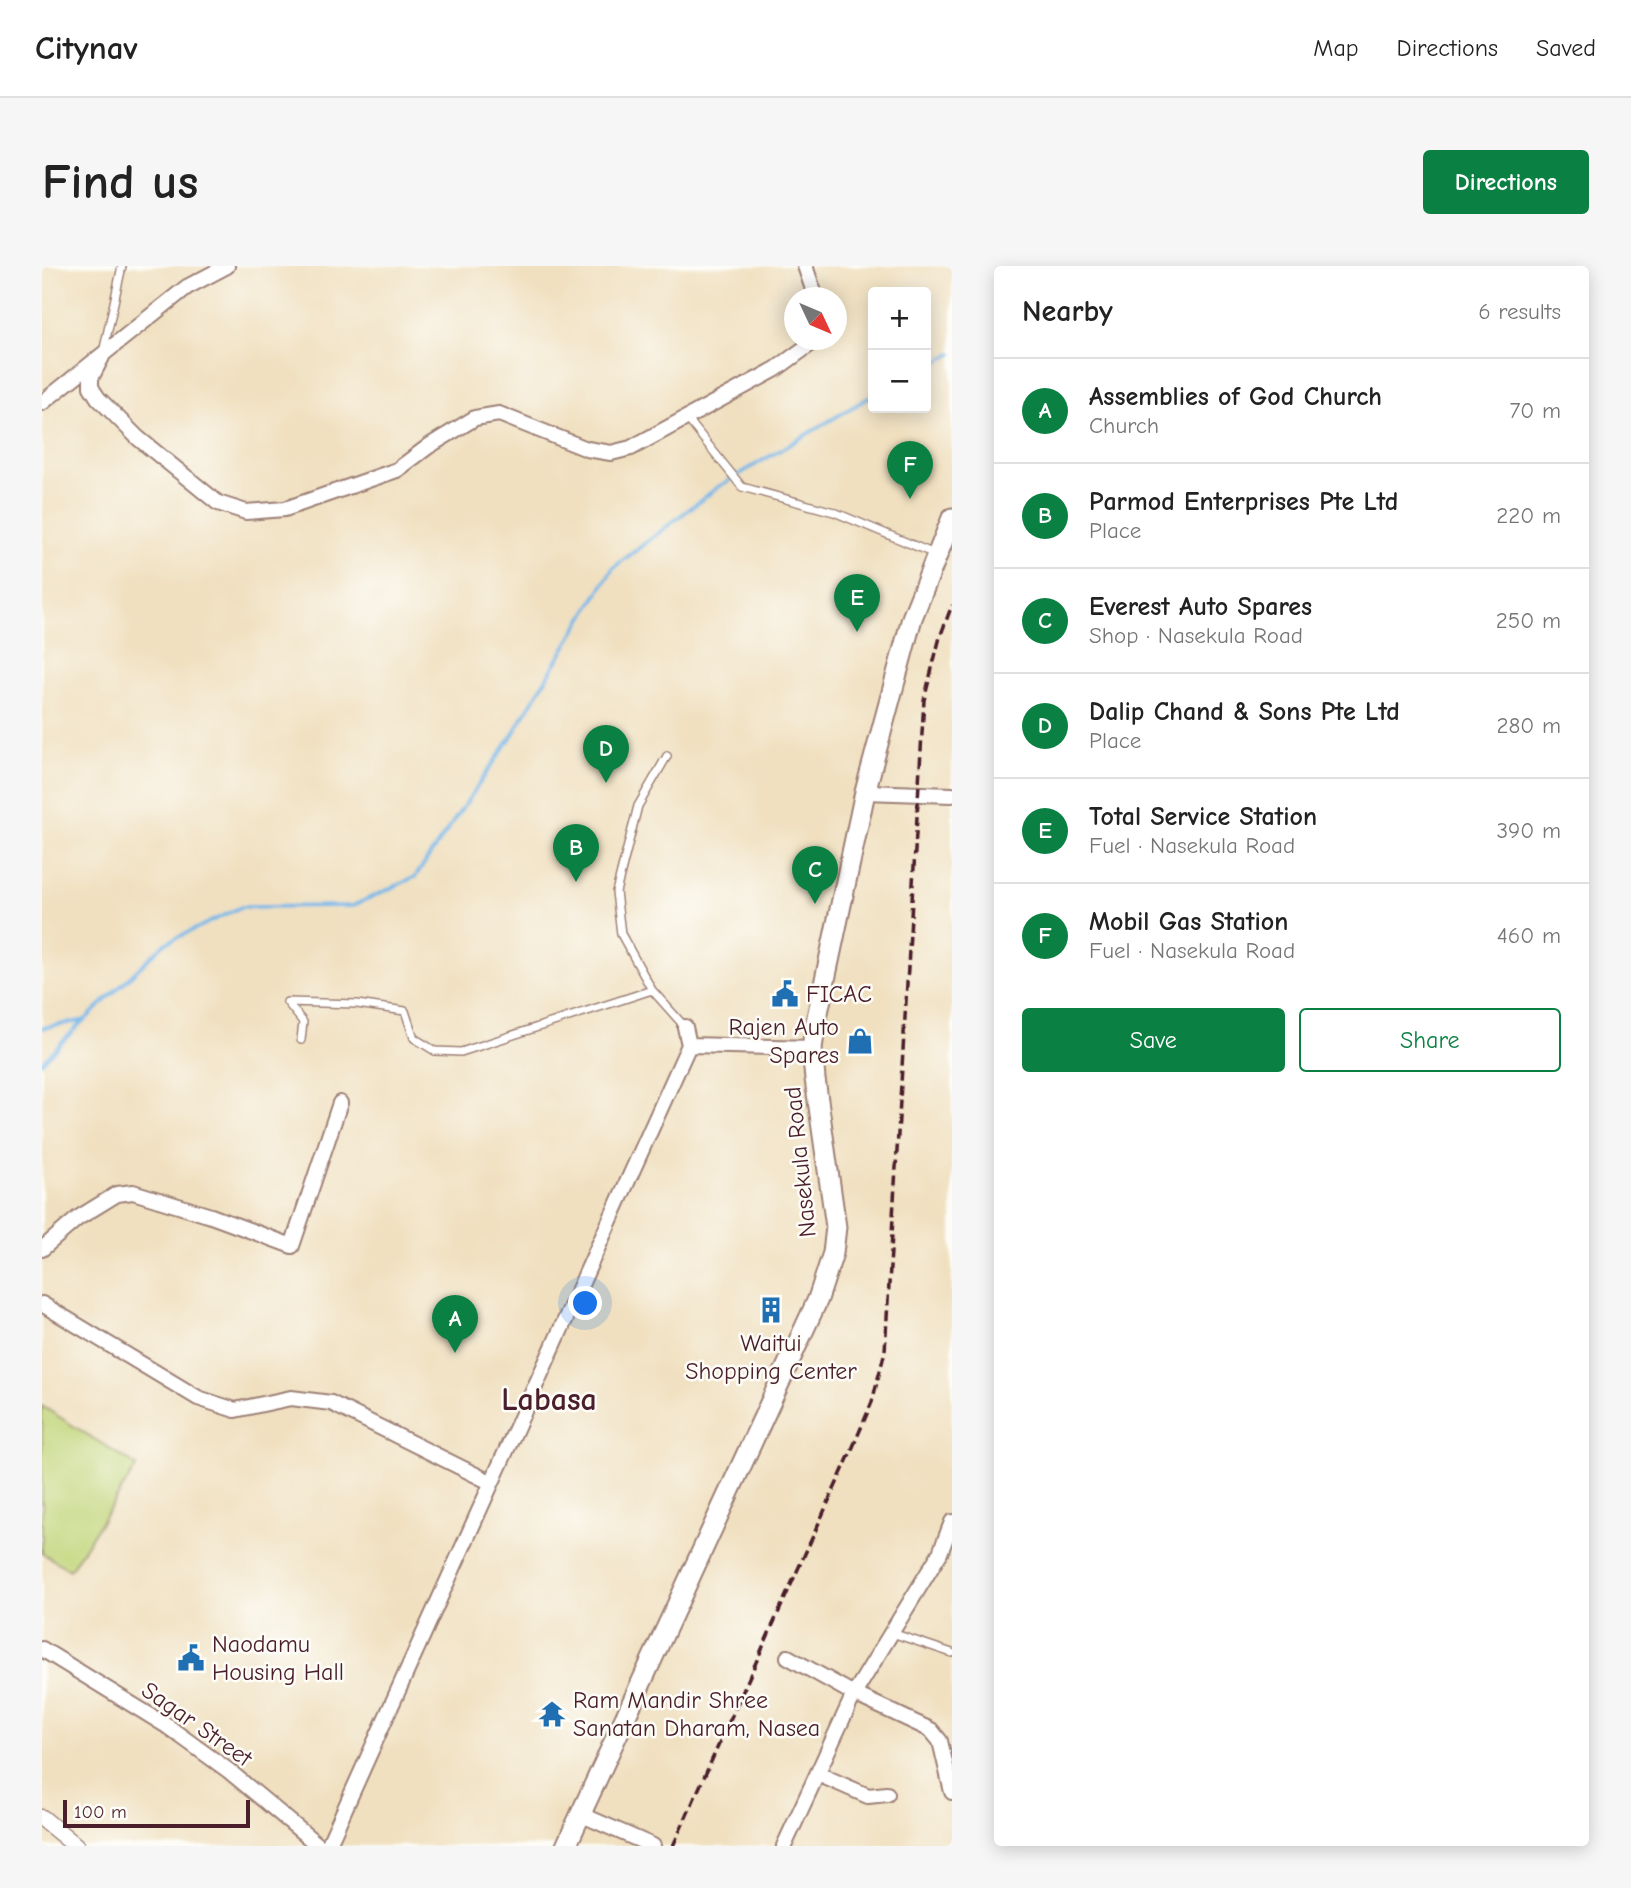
<!DOCTYPE html>
<meta charset="utf-8">
<style>
body{margin:0;font-family:"Comic Neue",sans-serif;background:#f6f6f6;color:#222}
.controls{position:absolute;right:21px;top:21px;display:grid;overflow:hidden;border-radius:7px;box-shadow:0 4px 18px #0003}
.controls button{width:63px;height:63px;display:grid;place-items:center;padding:0;border:0;border-bottom:2px solid #e0e0e0;background:#fff;color:#222;font:35px sans-serif}
.compass{position:absolute;left:742px;top:21px;width:63px;height:63px;border-radius:50%;background:#fff;box-shadow:0 4px 18px #0003;rotate:134deg}
.scale{position:absolute;left:21px;bottom:18px;width:187px;box-sizing:border-box;padding-left:7px;border:4px solid #4a1f2b;border-top:0;font-size:19px;line-height:24px;white-space:nowrap;color:#4a1f2b;-webkit-text-stroke:5px #fdfcf7;paint-order:stroke}
.you{position:absolute;left:544px;top:1038px;width:24px;height:24px;margin:-18px;border:5px solid #fff;border-radius:50%;background:#1a73e8;box-shadow:0 0 0 10px #1a73e833}
.badge{display:grid;place-items:center;width:46px;height:46px;border-radius:50%;background:#0b8043;color:#fff;font-size:23px;font-weight:700}
.pin{position:absolute;translate:-50% -58px;filter:drop-shadow(0 2px 4px #0008)}
.pin::after{content:'';position:absolute;top:37px;width:24px;height:21px;background:inherit;clip-path:polygon(0 0,100% 0,50% 100%)}
.list{margin:0;padding:0;list-style:none}
h2{display:flex;justify-content:space-between;align-items:center;height:91px;margin:0;padding:0 28px;font-size:30px}
h2 small{font-size:23px;font-weight:400;color:#767676}
.list li{display:grid;grid-template-columns:46px 1fr auto;gap:21px;align-items:center;box-sizing:border-box;height:105px;padding:0 28px;border-top:2px solid #e0e0e0}
.list b{display:block;font-size:26px;white-space:nowrap}
.list p{margin:0;font-size:23px;white-space:nowrap;color:#767676}
.list em{font-size:23px;font-style:normal;color:#767676}
.actions{display:flex;gap:14px;padding:21px 28px}
.actions a{flex:1;padding:16px 0;border:2px solid #0b8043;border-radius:7px;text-align:center;font-size:24px;color:#0b8043}
.actions .main{background:#0b8043;color:#fff}
.map{position:relative;flex:none;width:910px;height:1580px;overflow:hidden;border-radius:7px}
header{display:flex;align-items:center;gap:42px;box-sizing:border-box;height:98px;padding:0 35px;background:#fff;border-bottom:2px solid #e0e0e0}
header strong{font-size:33px}
nav{display:flex;gap:38px;margin-inline-start:auto;font-size:24px}
.intro{display:flex;align-items:center;justify-content:space-between;box-sizing:border-box;height:168px;padding:0 42px}
h1{margin:0;font-size:49px}
.button{padding:18px 32px;border-radius:7px;background:#0b8043;color:#fff;font-size:24px;font-weight:700}
main{display:flex;gap:42px;padding:0 42px}
aside{flex:1;background:#fff;border-radius:7px;box-shadow:0 4px 18px #0003}
.map>svg:first-child{display:block}
</style>
<header>
<strong>Citynav</strong>
<nav><a>Map</a><a>Directions</a><a>Saved</a></nav>
</header>
<div class="intro"><h1>Find us</h1><a class="button">Directions</a></div>
<main>
<div class="map">
<svg width="910" height="1580" viewBox="0 0 910 1580">
<rect width="100%" height="100%" fill="#fdfcf7"/>
<filter id="ink" filterUnits="userSpaceOnUse"><feTurbulence type="fractalNoise" baseFrequency=".0143" numOctaves="2"/><feDisplacementMap in="SourceGraphic" scale="14" xChannelSelector="R" yChannelSelector="G"/><feConvolveMatrix kernelMatrix="1 2 1 2 8 2 1 2 1" color-interpolation-filters="sRGB"/></filter>
<filter id="wash" filterUnits="userSpaceOnUse"><feTurbulence type="fractalNoise" baseFrequency=".00686" numOctaves="4" result="noise"/><feDisplacementMap in="SourceGraphic" scale="28" xChannelSelector="R" yChannelSelector="G"/><feGaussianBlur stdDeviation="1.57" result="paint"/><feColorMatrix in="noise" values="0 0 0 0 0 0 0 0 0 0 0 0 0 0 0 0 0 1.4 0 .05"/><feComposite in="paint" operator="in"/></filter>
<g filter="url(#wash)">
<rect width="100%" height="100%" fill="#f0e0c0"/>
<!-- grass -->
<path fill="#c1d579" stroke="#867a52" stroke-width="2" d="M0 1140 95 1200 28 1304 0 1287Z"/>
<g fill="none" stroke-linecap="round" stroke-linejoin="round">
<!-- stream -->
<path stroke="#76b7ea" stroke-width="3.5" d="M884 102 910 88
M0 762 43 754 122 678 199 641 310 640 373 611 468 473 571 302 676 221 831 129
M0 796 40 756"/>
</g>
</g>
<g filter="url(#ink)">
<g fill="none" stroke-linecap="round" stroke-linejoin="round">
<!-- service casing -->
<g stroke="#9d8076" stroke-width="10">
<path id="service" d="M61 87 80 0
M644 151 700 221 792 246 895 289
M625 490 596 540 574 626 579 668 610 724 643 761
M259 774 261 756 245 736 315 738 363 745 372 772 393 785 419 786 610 724
M850 1367 910 1387"/>
</g>
<!-- minor casing -->
<g stroke="#9d8076" stroke-width="18">
<path id="minor" d="M763 0 774 32
M60 91 49 112V121L56 132 96 172 176 237 204 246 243 243 355 204 387 180 433 152 457 148 545 183 569 187 589 182 734 103 774 74
M0 137 145 21 185 0
M823 526 910 529
M647 779 770 782
M0 983 36 952 75 928 91 926 169 950 250 980 298 837
M0 1038 156 1132 193 1144 249 1132 289 1137 448 1216
M0 1383 125 1460 187 1505 277 1580
M746 1391 812 1428 889 1464 898 1475 910 1526
M776 1508 826 1530 845 1528
M538 1548 611 1580
M286 1580 647 779 643 761
M742 1580 812 1428 898 1287 910 1256"/>
</g>
<!-- tertiary casing -->
<g stroke="#9d8076" stroke-width="19">
<path id="tertiary" d="M0 1552 34 1580"/>
</g>
<!-- secondary casing -->
<g stroke="#9d8076" stroke-width="23">
<path id="secondary" d="M524 1580 776 1033 791 987 794 961 773 813 770 782 774 756 823 526 870 352 910 252"/>
</g>
<!-- service -->
<use href="#service" stroke="#fff" stroke-width="7"/>
<!-- minor -->
<use href="#minor" stroke="#fff" stroke-width="14"/>
<!-- tertiary -->
<use href="#tertiary" stroke="#fff" stroke-width="16"/>
<!-- secondary -->
<use href="#secondary" stroke="#fff" stroke-width="19"/>
<!-- rail -->
<path stroke="#4a1f2b" stroke-width="3.5" stroke-dasharray="10 5" stroke-linecap="butt" d="M631 1580 808 1188 830 1136 843 1085 882 434 898 371 910 339"/>
</g>
</g>
<!-- icons -->
<defs>
<g id="civic-bare" transform="scale(2.1)"><path d="M-.6-6.5H3V-4.5H.6V-3L4-1V1h2V6H-6V1h2V-1L-.6-3ZM-1.2 2.5V6h2.4V2.5Z" fill="#1f6fb2" stroke="#fdfcf7" stroke-width="2.5" paint-order="stroke"/></g>
<g id="shop-bare" transform="scale(2.1)"><path d="M-5-2.5h2.3a2.7 3.5 0 0 1 5.4 0H5L5.5 6h-11ZM-1.5-2.5h3a1.5 2.3 0 0 0-3 0Z" fill="#1f6fb2" stroke="#fdfcf7" stroke-width="2.5" paint-order="stroke"/></g>
<g id="building-bare" transform="scale(2.1)"><path d="M-4-6H4V6H1V3H-1V6H-4ZM-2.5-4.3h1.7v1.8h-1.7ZM.8-4.3h1.7v1.8H.8ZM-2.5-1h1.7V.8h-1.7ZM.8-1h1.7V.8H.8Z" fill="#1f6fb2" stroke="#fdfcf7" stroke-width="2.5" paint-order="stroke"/></g>
<g id="temple-bare" transform="scale(2.1)"><path d="M0-6L5-2H3V0L6.5 2.5H4V6H1.5V3h-3V6H-4V2.5H-6.5L-3 0V-2H-5Z" fill="#1f6fb2" stroke="#fdfcf7" stroke-width="2.5" paint-order="stroke"/></g>
</defs>
<g fill-rule="evenodd">
<use href="#civic-bare" x="743" y="728"/>
<use href="#shop-bare" x="818" y="775"/>
<use href="#building-bare" x="729" y="1044"/>
<use href="#civic-bare" x="149" y="1392"/>
<use href="#temple-bare" x="510" y="1448"/>
</g>
<g text-anchor="middle" stroke-width="5" stroke-linejoin="round" paint-order="stroke">
<!-- poi labels -->
<g font-size="24" fill="#4a1f2b" stroke="#fdfcf7" text-anchor="start">
<text x="764" y="736">FICAC</text>
<text x="797" y="769" text-anchor="end">Rajen Auto<tspan x="797" dy="28">Spares</tspan></text>
<text x="729" y="1085" text-anchor="middle">Waitui<tspan x="729" dy="28">Shopping Center</tspan></text>
<text x="170" y="1386">Naodamu<tspan x="170" dy="28">Housing Hall</tspan></text>
<text x="531" y="1442">Ram Mandir Shree<tspan x="531" dy="28">Sanatan Dharam, Nasea</tspan></text>
</g>
<!-- street labels -->
<g font-size="24" fill="#4a1f2b" stroke="#fdfcf7">
<text transform="translate(758 896) rotate(-96)" y="8">Nasekula Road</text>
<text transform="translate(155 1458) rotate(35)" y="8">Sagar Street</text>
</g>
<!-- district labels -->
<g font-size="32" font-weight="bold" fill="#4a1f2b" stroke="#fdfcf7">
<text x="507" y="1144">Labasa</text>
</g>
</g>
</svg>
<div class="controls">
<button>+</button>
<button>−</button>
</div>
<svg class="compass" viewBox="-18 -18 36 36"><path d="M0-13l5 13h-10z" fill="#e53935"/><path d="M0 13l5-13h-10z" fill="#767676"/></svg>
<div class="scale">100 m</div>
<div class="you"></div>
<div class="pin badge" style="left:413px;top:1087px">A</div>
<div class="pin badge" style="left:534px;top:616px">B</div>
<div class="pin badge" style="left:773px;top:638px">C</div>
<div class="pin badge" style="left:564px;top:517px">D</div>
<div class="pin badge" style="left:815px;top:366px">E</div>
<div class="pin badge" style="left:868px;top:233px">F</div>
</div>
<aside>
<h2>Nearby<small>6 results</small></h2>
<ul class="list">
<li><span class="badge">A</span><div><b>Assemblies of God Church</b><p>Church</p></div><em>70 m</em></li>
<li><span class="badge">B</span><div><b>Parmod Enterprises Pte Ltd</b><p>Place</p></div><em>220 m</em></li>
<li><span class="badge">C</span><div><b>Everest Auto Spares</b><p>Shop · Nasekula Road</p></div><em>250 m</em></li>
<li><span class="badge">D</span><div><b>Dalip Chand &amp; Sons Pte Ltd</b><p>Place</p></div><em>280 m</em></li>
<li><span class="badge">E</span><div><b>Total Service Station</b><p>Fuel · Nasekula Road</p></div><em>390 m</em></li>
<li><span class="badge">F</span><div><b>Mobil Gas Station</b><p>Fuel · Nasekula Road</p></div><em>460 m</em></li>
</ul>
<div class="actions"><a class="main">Save</a><a>Share</a></div>
</aside>
</main>
